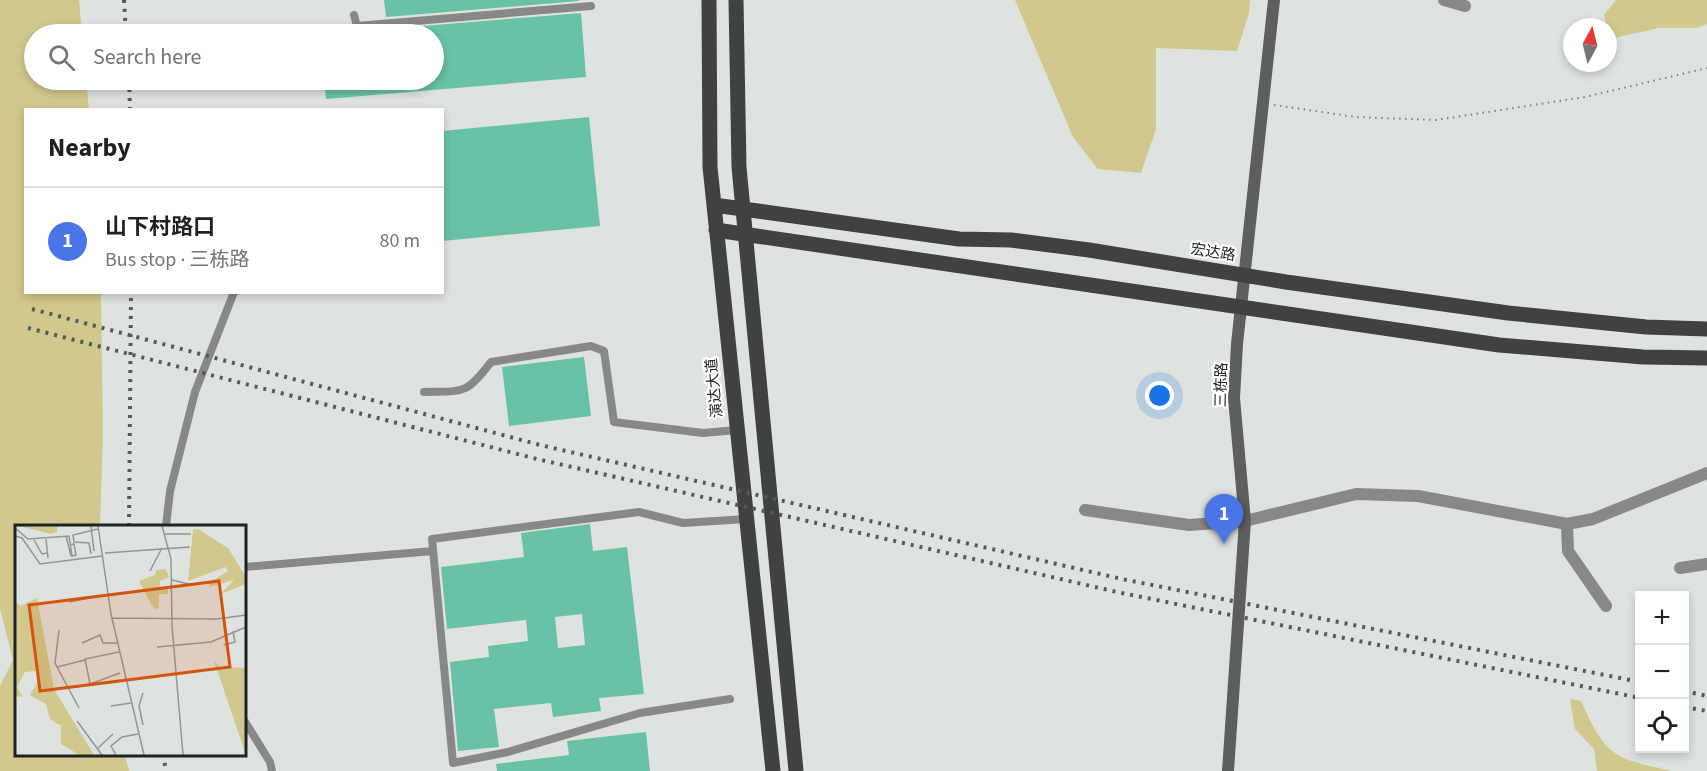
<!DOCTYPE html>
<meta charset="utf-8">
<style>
body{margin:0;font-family:"Source Sans 3","Noto Sans SC",sans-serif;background:#f2f2f2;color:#202124}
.controls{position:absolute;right:18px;bottom:18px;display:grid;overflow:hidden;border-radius:0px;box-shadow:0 3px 9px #0003}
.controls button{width:54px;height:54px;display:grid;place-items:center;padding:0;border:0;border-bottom:2px solid #e0e0e0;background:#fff;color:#202124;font:30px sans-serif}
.compass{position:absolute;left:1563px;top:18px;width:54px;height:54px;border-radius:50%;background:#fff;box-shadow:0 3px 9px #0003;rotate:7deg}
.you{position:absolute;left:1160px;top:396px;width:21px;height:21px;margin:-15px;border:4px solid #fff;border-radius:50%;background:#1a73e8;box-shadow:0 0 0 9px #1a73e833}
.badge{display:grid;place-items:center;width:39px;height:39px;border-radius:50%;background:#4975e7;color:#fff;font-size:20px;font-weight:700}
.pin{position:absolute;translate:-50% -50px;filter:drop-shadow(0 2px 3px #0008)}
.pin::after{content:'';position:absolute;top:32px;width:21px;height:18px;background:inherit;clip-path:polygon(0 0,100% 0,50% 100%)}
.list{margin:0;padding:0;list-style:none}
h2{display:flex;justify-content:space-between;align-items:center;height:78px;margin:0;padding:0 24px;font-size:26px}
h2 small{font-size:20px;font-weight:400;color:#757577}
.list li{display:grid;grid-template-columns:39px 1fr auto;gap:18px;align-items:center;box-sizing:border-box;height:108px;padding:0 24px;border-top:2px solid #e0e0e0}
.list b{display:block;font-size:22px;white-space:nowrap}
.list p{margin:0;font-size:20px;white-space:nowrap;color:#757577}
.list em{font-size:20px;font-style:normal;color:#757577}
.icon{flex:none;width:33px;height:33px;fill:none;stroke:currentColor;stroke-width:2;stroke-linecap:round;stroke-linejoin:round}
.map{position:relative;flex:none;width:1707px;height:771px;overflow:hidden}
.search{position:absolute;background:#fff;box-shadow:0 3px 9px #0003;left:24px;top:24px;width:420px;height:66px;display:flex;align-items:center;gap:15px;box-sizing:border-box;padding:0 21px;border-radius:33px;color:#757577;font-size:22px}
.panel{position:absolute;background:#fff;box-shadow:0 3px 9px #0003;left:24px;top:108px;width:420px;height:186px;border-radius:0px}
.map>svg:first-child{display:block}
</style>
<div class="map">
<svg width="1707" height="771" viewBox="0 0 1707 771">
<rect width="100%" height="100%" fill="#dfe3df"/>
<!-- green -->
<path fill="#d0c88c" d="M0 0H79L82 34H34V80H86L89 109 26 110V292L101 293 103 433 100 526H16V754L125 755 129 771H0V686L13 660 0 609Z
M1015 0H1250L1249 13 1237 51 1156 48V129L1141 173 1098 169 1073 137Z
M1616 0H1707V24L1697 28H1659L1609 39 1604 15Z
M1570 699 1581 701C1606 757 1613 758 1672 771H1597L1594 749 1575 729Z"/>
<!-- building -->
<path fill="#69c2a7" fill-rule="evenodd" d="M384 0H579V1L386 17Z
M581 13 586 77 326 99 324 80H434V34H388L387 29Z
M589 117 600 226 442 241V131Z
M584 357 591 416 509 426 502 367Z
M590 524 593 551 627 547 644 694 599 698 601 711 553 717 551 703 494 709 499 747 458 751 450 662 489 657 488 646 528 641 526 620 447 629 441 567 524 557 521 533ZM582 614 585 645 558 648 555 617Z
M646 732 650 771H497L496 764 569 755 567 741Z"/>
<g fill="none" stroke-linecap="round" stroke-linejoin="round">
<!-- path -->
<path stroke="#7e817f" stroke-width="2" stroke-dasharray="1.5 4.5" stroke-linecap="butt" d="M1274 105 1356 117 1436 120 1585 97 1707 68"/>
<!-- service -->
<path stroke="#888987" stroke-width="8" d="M354 15 357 26 591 6
M424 392C464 391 466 395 491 362L591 346 604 351 614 422 703 433 737 430
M166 526 170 491 195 392 234 292
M244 567 433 551
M730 699 640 713 508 752 453 763 432 539 639 512 683 523 746 519
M244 720 270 762 272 771"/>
<!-- minor -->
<path stroke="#888987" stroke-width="12" d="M1444 0 1465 6
M1085 510 1189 525 1245 521 1356 494 1418 496 1567 524 1593 519 1707 473
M1567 524 1568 551 1606 606
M1680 568 1707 564"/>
<!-- secondary -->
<path stroke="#5e5f5d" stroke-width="12" d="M1228 771 1245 521 1234 398 1237 344 1274 0"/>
<!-- primary -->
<path stroke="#41423f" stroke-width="15" d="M709 0 710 167 773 771
M736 0 739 167 796 771
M714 205 959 239 1011 240 1089 250 1286 282 1508 313 1646 327 1707 329
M716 230 1499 345 1643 357 1707 358"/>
<!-- rail -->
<path stroke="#575958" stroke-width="4" stroke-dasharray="3 6" stroke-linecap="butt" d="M124 0 126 34
M129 80 130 110
M32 309 540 445 1122 579 1640 682
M28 328 537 459 1117 592 1640 698
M129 526 131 292
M1684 691 1707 696
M1684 707 1707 711
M163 754 166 771"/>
</g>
<g text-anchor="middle" stroke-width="4.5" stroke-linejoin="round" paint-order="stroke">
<!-- street labels -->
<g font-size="15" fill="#202221" stroke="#fff">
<text transform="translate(1213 252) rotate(9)" y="5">宏达路</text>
<text transform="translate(1221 385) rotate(-89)" y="5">三栋路</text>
<text transform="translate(714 388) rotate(-96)" y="5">演达大道</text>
</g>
</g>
<!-- overview -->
<g transform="translate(15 525)">
<rect width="231" height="231" fill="#dfe3df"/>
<path d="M4 1H42V7L36 9ZM183 4 213 23 231 52V59L206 69 219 55 194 62 195 57 213 46 211 42 173 56 178 5ZM151 44 154 52 145 56V62L153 61V69H144V83L139 84 124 56 140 50 141 45ZM22 73 39 164 79 230H64L46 219V201L35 194 31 179 15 170 25 153 21 146 10 147 2 162 8 172 0 171V77L6 81ZM199 136 205 142 231 143V230Z" fill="#d0c88c"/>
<path fill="none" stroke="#939693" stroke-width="1.5" d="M76 1 79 26M83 1 96 89 129 230M147 1 156 34 157 101 168 230M0 3 13 14 54 11 57 31 61 30 59 19 55 20M150 9H176M0 11 7 13 25 39 87 31M51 11 56 31M31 14 33 33M19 15 27 29 33 28M90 28 175 22M76 29 74 18 59 17 58 10 83 4M135 46 147 23M157 55 178 60M54 77 80 72M97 93 202 94 231 90M44 105 40 138 64 183M67 118 85 110 88 118H102M209 120 220 117 218 106M142 122 196 117 231 102M104 127 70 134 75 159 105 148M42 142 70 135M128 168 124 181 128 200M96 181 116 178M62 196 87 230M83 223 98 209M101 230 96 221 107 212 123 209"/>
<path fill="#d4540e" fill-opacity="0.15" stroke="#d4540e" stroke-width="3" d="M204 56 215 142 25 166 14 80Z"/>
<rect width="231" height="231" fill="none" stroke="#202221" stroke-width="3"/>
</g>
</svg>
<div class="controls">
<button>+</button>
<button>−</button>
<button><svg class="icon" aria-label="locate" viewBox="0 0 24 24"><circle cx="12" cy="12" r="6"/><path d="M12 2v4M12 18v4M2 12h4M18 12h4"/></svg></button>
</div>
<svg class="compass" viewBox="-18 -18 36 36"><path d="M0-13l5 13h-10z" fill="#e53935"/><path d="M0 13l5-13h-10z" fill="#757577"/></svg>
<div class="you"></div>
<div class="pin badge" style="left:1224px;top:544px">1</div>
<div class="search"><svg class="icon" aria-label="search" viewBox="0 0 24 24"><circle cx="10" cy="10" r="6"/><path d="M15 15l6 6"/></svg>Search here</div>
<section class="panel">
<h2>Nearby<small></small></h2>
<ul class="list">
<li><span class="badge">1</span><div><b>山下村路口</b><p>Bus stop · 三栋路</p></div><em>80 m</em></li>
</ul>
</section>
</div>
